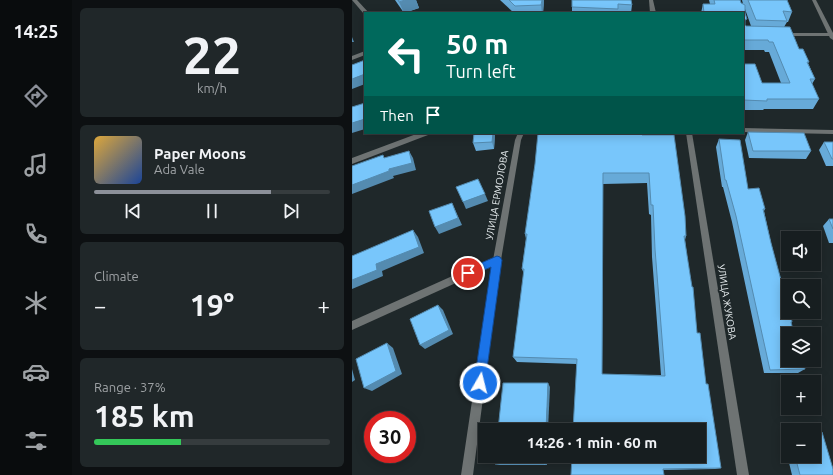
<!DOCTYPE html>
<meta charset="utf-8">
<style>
:root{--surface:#171e20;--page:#202729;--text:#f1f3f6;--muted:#9ea2a5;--line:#363c3e;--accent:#8c9099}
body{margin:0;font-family:Ubuntu,sans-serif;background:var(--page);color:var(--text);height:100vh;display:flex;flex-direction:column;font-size:15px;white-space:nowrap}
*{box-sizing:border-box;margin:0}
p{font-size:13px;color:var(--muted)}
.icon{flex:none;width:22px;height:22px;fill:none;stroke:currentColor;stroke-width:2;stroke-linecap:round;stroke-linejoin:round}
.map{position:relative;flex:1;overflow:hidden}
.drawer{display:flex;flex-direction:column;gap:8px;padding:8px;background:#0d1012;width:280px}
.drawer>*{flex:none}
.guide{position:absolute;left:12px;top:12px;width:380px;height:122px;border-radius:0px;box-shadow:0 2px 10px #0003,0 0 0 1px var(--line);background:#00695c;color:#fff;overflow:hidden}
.tools{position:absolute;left:429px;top:231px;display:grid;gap:8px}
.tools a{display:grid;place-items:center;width:40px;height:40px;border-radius:0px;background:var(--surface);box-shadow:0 2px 10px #0003,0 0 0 1px var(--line);font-size:20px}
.speed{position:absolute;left:12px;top:411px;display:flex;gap:8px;font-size:20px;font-weight:700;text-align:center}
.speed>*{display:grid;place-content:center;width:52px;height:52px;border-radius:50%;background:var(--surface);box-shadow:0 2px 10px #0003,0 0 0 1px var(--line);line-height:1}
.speed .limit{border:6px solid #d22;background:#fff;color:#111}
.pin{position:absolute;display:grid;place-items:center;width:34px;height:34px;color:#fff;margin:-17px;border:2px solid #fff;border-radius:50%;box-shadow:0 1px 4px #0007}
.me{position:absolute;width:44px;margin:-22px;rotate:8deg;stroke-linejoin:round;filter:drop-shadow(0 0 3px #0008)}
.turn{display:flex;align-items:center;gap:14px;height:84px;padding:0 16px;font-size:18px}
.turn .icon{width:52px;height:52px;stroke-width:2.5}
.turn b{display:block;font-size:28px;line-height:34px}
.then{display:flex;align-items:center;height:38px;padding:0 16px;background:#0003;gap:8px;font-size:15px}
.big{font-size:30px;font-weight:700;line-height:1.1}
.drawer .widget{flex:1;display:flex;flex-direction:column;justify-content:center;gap:6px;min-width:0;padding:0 14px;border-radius:6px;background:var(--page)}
.drawer .dial{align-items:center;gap:0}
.dial b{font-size:52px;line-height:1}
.song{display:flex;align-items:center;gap:12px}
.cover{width:48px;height:48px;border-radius:6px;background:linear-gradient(135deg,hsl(40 70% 55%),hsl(220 70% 35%))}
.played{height:4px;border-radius:2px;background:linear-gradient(90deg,var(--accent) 75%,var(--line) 75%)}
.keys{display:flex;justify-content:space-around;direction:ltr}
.heat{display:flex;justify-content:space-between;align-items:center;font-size:22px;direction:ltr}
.charge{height:6px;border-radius:3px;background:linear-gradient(90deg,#34c759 37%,var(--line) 0)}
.trip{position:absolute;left:126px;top:423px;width:228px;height:40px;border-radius:0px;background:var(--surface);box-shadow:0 2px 10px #0003,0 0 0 1px var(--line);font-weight:700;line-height:40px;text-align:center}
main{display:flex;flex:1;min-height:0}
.dock{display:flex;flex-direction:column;width:72px;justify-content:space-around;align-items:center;background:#090c0d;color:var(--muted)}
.dock .icon{width:28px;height:28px}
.dock .selected{color:var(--accent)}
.dock b{font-size:18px;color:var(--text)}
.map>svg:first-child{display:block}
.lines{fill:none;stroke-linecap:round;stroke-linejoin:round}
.service{fill:#6e7373;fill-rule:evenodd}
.minor{fill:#6e7373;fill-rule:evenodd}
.tertiary{fill:#6e7373;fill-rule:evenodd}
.wall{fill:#67aad8;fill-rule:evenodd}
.shaded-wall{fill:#548bb0}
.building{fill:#78c6fb;stroke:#548bb0;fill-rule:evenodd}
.route{fill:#1a73e8;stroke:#114b97}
.labels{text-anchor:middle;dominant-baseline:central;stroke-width:4;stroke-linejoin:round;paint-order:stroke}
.street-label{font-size:10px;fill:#e7edef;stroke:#1f282a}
</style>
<main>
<nav class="dock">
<b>14:25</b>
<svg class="icon selected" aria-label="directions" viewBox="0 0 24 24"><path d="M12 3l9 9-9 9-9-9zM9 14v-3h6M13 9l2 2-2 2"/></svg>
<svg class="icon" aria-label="music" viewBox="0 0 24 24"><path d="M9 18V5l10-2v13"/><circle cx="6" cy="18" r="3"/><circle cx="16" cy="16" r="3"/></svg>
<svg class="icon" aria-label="phone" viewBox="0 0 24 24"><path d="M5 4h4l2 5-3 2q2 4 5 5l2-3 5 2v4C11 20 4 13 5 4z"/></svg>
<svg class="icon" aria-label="climate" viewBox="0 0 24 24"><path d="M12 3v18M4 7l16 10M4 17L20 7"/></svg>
<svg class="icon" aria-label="car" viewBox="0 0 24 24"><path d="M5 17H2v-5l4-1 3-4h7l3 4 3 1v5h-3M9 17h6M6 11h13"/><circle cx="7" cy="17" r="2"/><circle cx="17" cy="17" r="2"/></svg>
<svg class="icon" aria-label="filters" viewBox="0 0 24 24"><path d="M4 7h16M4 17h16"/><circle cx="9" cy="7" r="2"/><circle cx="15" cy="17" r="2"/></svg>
</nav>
<section class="drawer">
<div class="widget dial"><b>22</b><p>km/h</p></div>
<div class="widget">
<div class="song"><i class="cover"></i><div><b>Paper Moons</b><p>Ada Vale</p></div></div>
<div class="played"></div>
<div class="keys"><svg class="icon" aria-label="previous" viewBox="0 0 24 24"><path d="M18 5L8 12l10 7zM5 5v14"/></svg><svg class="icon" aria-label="pause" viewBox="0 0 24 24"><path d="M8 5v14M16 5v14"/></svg><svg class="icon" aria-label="next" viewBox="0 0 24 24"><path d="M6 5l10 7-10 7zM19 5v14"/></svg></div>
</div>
<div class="widget"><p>Climate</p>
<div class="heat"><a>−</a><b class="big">19°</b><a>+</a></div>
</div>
<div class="widget"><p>Range · 37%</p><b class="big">185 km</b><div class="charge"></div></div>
</section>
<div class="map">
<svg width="481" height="475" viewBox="0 0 481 475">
<rect width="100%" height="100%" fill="#1f282a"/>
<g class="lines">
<polygon class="service" points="145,256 148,257 149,260 148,263 0,330 0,321"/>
<g class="minor">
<polygon points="0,0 5,0 17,13 12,14"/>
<polygon points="297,0 301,0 304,13 298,13"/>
<polygon points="428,33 479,33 481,34 481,36 430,36 428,35"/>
<polygon points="13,51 13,55 0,60 0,56"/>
<polygon points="391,128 481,130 481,134 391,132"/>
<polygon points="67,133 77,133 76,135 0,164 0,158"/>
<polygon points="166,133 172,133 169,140 149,260 121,475 109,475 141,260 163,140"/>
<polygon points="334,133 340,133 397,475 385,475"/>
</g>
<polygon class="tertiary" points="460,0 464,0 481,33 481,40 478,38"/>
</g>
<g class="wall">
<polygon points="43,0 64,0 67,8 52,13"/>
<polygon points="148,0 192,0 191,13 162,13"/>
<polygon points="220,0 280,5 279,13 220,13"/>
<path d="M 357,0 L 388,0 L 389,3 L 391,4 L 390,0 L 435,0 L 440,12 L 436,22 L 435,22 L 432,27 L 447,49 L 457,62 L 456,63 L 463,79 L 460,84 L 467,99 L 461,109 L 412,109 L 411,110 L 391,110 L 391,64 L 410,83 L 429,83 L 417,52 L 413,52 L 412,50 L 391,50 L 391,13 L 349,13 L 351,4 L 358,4 ZM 393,9 L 399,26 L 394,26 L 393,25 Z"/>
<polygon points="396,132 459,151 454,159 397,158 393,140"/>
<polygon points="122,133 143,133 142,149 124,151 121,143"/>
<path d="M 290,135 L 334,236 L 333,240 L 345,333 L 369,468 L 363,469 L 311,470 L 224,364 L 165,362 L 161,357 L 172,274 L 170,269 L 174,239 L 173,234 ZM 295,183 L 297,214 L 299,215 L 300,257 L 309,375 L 250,374 L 251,184 Z"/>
<polygon points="367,139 396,189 413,209 412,211 419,243 440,322 439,323 453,369 446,373 412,373 380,222 371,187 370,187 364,147"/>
<polygon points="472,142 481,142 481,166 474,166 467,150"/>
<polygon points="477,219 481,219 481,243 477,243 471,226"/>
<polygon points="436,433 436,456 462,456 481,475 440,475 430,434"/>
<polygon points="195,456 195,465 148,465 143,464"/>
</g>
<g class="shaded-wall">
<polygon points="53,0 64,0 67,8 52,13 47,2"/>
<polygon points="190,0 192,0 191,13 190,13 189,5"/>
<polygon points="0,37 2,42 0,42"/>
<polygon points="13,74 13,84 0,89 0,79"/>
<polygon points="13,119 13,129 0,133 0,123"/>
<polygon points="141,133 143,133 142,149 140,142"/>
<polygon points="57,151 61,158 64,170 41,176 42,178 0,194 0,185 37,169"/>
<polygon points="133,194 136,201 114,209 111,202"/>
<polygon points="100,203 110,225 87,234 83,227"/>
<polygon points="61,230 66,237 72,253 30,271 31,276 0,289 0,280 24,264"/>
<polygon points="86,305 91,310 101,334 73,349 68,345"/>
<polygon points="35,343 41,348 50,374 20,391 12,388"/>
<polygon points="0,369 3,380 0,382"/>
<polygon points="196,383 198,387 196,430 194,430"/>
<polygon points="192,456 195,456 195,465 192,464"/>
</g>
<g class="building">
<polygon points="46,0 53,0 47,2"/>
<polygon points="157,0 190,0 189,5 163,6"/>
<polygon points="220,0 279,0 280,5 266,4 266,9 220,7"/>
<polygon points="362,0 388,0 389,3 393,5 393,13 395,19 393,20 393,25 394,26 438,27 447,49 451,49 457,62 455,62 463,79 458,79 467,99 415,99 415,101 391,100 391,64 403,64 410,83 438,83 421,42 417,42 416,40 391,40 391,13 352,13 351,4 363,4"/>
<polygon points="396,0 435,0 440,12 431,11 435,21 404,20"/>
<polygon points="13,58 13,74 0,79 0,65 13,60 12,59"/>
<polygon points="13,103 13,119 0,123 0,107"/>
<polygon points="396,132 452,133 459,151 401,151"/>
<polygon points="122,133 141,133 140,142 121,143"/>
<path d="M 186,133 L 290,133 L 290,135 L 322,135 L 333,216 L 334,236 L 332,236 L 340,287 L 341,287 L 345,333 L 348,333 L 354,384 L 356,384 L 369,468 L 311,469 L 312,475 L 219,475 L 220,456 L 347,456 L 347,430 L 221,430 L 225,359 L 161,357 L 172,269 L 170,269 L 175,234 L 173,234 L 183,164 ZM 251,173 L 297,173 L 299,205 L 301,205 L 303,249 L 313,376 L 250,374 Z"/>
<polygon points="367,139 388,140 396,189 407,188 413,209 411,209 419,243 436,306 436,312 438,312 440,322 439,322 442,334 436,334 436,360 450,360 453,369 418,370 384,216 374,180 373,180"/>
<polygon points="472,142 481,142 481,159 480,159"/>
<polygon points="57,151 60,163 37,169 37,171 0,185 0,166 31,155 32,158"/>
<polygon points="126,179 133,194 111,202 104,187"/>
<polygon points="100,203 106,218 83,227 77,211"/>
<polygon points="477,219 481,219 481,229"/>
<polygon points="61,230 67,247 24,264 25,270 0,280 0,256"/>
<polygon points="86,305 97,330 68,345 58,319"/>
<polygon points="35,343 44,371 12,388 4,359"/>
<polygon points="151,383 196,383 194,430 146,430"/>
<polygon points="462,432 470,432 481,469 481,475 448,475 443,456 462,456"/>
<polygon points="144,456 192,456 192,464 143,464"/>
</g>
<polygon class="route" points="145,256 148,257 150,260 133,383 132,387 128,388 124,387 122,383 139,267 116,277 113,276 111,273 113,270"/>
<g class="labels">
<g class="street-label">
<text transform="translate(145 195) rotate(-80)">УЛИЦА ЕРМОЛОВА</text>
<text transform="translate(375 302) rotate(81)">УЛИЦА ЖУКОВА</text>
</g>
</g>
</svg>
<div class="tools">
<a><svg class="icon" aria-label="sound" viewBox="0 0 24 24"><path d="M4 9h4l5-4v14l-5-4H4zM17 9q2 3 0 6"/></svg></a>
<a><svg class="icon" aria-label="search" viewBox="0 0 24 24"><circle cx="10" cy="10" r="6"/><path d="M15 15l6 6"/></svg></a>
<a><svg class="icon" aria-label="layers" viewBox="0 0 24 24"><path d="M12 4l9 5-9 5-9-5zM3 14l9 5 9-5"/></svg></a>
<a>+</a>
<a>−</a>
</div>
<div class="speed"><div class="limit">30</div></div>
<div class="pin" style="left:116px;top:273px;background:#d93025"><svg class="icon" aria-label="arrive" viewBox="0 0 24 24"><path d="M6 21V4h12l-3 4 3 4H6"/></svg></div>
<svg class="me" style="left:128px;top:383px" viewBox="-20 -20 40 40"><circle r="17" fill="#1a73e8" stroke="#fff" stroke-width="3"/><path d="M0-11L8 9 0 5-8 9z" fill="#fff"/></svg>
<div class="trip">14:26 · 1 min · 60 m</div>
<div class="guide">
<div class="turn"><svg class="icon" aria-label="left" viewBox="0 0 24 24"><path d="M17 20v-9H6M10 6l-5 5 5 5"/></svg><div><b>50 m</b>Turn left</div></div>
<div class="then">Then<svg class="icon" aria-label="arrive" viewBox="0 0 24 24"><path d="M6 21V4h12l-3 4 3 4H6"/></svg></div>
</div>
</div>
</main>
